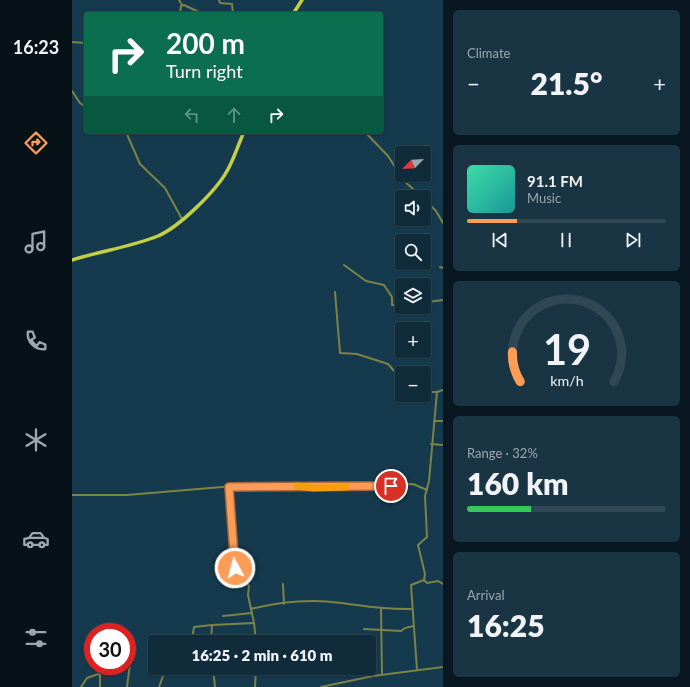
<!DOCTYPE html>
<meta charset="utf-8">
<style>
:root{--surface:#102c3a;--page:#193442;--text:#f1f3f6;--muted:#9ca7af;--line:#304854;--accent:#fd9c56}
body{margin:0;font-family:Lato,sans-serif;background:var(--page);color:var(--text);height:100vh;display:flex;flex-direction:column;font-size:15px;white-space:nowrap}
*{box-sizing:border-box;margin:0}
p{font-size:13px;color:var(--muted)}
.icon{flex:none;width:22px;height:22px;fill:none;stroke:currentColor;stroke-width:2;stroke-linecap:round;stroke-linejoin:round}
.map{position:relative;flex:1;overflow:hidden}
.drawer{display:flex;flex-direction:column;gap:10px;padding:10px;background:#091820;width:247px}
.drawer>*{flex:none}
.top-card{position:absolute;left:12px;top:12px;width:299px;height:122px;border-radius:4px;box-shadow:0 1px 3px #0004,0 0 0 1px var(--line);background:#0b6e4f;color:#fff;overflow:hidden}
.needle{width:26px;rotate:246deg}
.fabs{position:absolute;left:323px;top:146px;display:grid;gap:8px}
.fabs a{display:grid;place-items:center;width:36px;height:36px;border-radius:4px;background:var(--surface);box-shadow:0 1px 3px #0004,0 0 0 1px var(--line);font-size:20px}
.speed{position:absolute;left:12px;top:623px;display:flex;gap:8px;font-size:20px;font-weight:700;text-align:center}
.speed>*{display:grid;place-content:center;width:52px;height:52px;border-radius:50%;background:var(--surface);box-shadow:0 1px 3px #0004,0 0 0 1px var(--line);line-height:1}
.speed .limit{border:6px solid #d22;background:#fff;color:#111}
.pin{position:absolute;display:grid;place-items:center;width:34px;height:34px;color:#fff;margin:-17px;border:2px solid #fff;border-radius:50%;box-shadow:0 1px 4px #0007}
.me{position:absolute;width:44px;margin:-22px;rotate:353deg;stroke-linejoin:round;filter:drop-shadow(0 0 3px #0008)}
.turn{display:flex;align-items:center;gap:14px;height:84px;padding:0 16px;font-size:18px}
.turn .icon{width:52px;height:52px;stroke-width:2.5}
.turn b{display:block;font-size:28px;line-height:34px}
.lanes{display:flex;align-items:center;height:38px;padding:0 16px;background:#0003;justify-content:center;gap:20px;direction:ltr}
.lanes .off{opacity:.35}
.big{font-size:30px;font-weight:800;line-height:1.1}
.drawer .tile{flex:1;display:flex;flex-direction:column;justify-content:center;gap:6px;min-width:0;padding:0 14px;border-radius:6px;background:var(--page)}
.drawer .dial{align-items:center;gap:0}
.dial svg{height:104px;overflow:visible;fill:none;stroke:var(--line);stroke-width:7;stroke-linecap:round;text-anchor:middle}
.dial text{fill:var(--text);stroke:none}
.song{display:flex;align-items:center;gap:12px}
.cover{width:48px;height:48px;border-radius:6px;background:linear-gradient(135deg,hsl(160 70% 55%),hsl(180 70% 35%))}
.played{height:4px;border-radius:2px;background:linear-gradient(90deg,var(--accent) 25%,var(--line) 25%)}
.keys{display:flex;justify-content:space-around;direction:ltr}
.heat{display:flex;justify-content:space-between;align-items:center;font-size:22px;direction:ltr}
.charge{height:6px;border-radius:3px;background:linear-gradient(90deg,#34c759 32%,var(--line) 0)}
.trip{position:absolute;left:76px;top:635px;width:228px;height:40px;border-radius:4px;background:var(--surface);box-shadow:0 1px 3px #0004,0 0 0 1px var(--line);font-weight:800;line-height:40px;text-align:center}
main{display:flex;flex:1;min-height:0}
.dock{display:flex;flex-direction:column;width:72px;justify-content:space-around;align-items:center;background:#061217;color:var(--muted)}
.dock .icon{width:28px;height:28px}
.dock .selected{color:var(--accent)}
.dock b{font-size:18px;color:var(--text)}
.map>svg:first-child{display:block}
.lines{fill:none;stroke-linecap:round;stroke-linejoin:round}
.minor{stroke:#7c8346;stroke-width:2}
.primary{stroke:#c3cf44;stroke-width:3.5}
.route-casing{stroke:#a46538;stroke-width:10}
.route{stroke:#fd9c56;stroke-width:7}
.slow{stroke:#f59e0b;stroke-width:7}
</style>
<main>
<nav class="dock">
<b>16:23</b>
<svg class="icon selected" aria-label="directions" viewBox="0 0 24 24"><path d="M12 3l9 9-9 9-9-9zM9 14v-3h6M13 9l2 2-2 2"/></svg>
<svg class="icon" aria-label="music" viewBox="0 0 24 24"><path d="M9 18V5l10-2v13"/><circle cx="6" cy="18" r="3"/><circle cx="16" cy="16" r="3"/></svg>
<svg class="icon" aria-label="phone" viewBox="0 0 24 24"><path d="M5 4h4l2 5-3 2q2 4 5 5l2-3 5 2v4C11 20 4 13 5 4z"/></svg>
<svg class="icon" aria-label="climate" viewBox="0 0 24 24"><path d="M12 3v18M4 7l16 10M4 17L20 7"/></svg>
<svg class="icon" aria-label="car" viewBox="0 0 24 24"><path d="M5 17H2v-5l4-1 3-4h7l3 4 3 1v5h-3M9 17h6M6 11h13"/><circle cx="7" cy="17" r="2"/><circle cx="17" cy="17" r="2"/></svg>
<svg class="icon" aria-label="filters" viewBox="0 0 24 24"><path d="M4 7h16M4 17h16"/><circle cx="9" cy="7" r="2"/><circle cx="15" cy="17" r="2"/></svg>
</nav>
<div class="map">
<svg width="371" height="687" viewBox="0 0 371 687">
<rect width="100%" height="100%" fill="#153a4e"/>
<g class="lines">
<g class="minor">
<polyline points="107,0 110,5"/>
<polyline points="147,0 148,3 160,4 161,14"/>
<polyline points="108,14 109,6 112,5 131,14"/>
<polyline points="0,42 14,43"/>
<polyline points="0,91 8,103 14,107"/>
<polyline points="54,132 68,164 93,188 110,219"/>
<polyline points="293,132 316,156 332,181 350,197"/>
<polyline points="352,199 364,211 371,223"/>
<polyline points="272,265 294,281 312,285 320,297 320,305 327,305 333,313 352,308 356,302 371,300"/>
<polyline points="368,267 371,268"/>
<polyline points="263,292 268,353 285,354 316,364 330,380"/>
<polyline points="352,392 365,392"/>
<polyline points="362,421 371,421"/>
<polyline points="359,444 371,445"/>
<polyline points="157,487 163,566 177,586 176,595 182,623 184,642"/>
<polyline points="0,495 55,495 150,487 228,486 241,488 341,484 355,490"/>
<polyline points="352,580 355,583 366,581 371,584"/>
<polyline points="211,584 212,604"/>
<polyline points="309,608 310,674"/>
<path d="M 179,609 C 207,602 240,599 269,603 C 293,606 315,610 340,609"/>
<polyline points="151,616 180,613"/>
<polyline points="292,629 329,631 333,628 341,626"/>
<polyline points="120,639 122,627 140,625"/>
<polyline points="124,641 139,642"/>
<polyline points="139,642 140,625 182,623"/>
<polyline points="141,668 143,687"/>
<polyline points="345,670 339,585 352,580 353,574 346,545 355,537 353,496 357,481 365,392 371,390"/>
<polyline points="9,687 15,678 26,674 28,675 28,687"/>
<polyline points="55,687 59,656"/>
<polyline points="87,687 91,676"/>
<polyline points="183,687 184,668"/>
<polyline points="249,687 301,676 371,667"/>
</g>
<g class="primary">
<polyline points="221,14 230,0"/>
<path d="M 0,260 C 28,251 59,247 86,236 C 107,227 144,191 155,171 C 162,159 166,145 172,132"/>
</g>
</g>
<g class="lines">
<defs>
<polyline id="route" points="163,568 157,487 319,486"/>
</defs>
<use href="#route" class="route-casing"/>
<use href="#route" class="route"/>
<polyline class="slow" points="225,486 241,488 274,487"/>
</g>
</svg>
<div class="fabs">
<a><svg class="needle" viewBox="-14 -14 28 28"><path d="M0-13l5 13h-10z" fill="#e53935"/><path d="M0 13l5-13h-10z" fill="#9ca7af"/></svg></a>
<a><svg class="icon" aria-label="sound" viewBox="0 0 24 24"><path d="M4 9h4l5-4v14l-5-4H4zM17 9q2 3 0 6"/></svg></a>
<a><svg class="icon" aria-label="search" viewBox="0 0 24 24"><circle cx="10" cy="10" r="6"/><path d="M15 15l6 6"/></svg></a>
<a><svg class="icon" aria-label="layers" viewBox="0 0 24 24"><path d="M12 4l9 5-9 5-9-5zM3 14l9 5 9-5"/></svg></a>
<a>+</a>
<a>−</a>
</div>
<div class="speed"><div class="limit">30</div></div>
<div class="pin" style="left:319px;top:486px;background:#d93025"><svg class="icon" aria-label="arrive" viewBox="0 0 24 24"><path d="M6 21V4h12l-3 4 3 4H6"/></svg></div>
<svg class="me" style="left:163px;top:568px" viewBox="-20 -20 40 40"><circle r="17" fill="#fd9c56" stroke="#fff" stroke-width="3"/><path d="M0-11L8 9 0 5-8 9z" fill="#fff"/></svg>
<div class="trip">16:25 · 2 min · 610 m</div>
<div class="top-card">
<div class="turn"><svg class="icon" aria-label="right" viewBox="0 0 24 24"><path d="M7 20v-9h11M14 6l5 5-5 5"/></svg><div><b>200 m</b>Turn right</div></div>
<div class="lanes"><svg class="icon off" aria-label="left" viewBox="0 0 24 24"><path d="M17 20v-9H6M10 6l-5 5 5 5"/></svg><svg class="icon off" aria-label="ahead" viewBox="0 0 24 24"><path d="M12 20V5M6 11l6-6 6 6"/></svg><svg class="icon" aria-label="right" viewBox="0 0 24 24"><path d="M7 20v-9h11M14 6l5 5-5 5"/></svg></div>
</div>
</div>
<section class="drawer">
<div class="tile"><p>Climate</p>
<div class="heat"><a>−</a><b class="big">21.5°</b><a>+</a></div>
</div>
<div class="tile">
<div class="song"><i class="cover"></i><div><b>91.1 FM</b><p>Music</p></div></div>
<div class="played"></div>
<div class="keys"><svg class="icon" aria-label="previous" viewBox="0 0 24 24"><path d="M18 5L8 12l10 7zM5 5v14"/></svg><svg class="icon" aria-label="pause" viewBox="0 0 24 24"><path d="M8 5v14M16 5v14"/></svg><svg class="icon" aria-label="next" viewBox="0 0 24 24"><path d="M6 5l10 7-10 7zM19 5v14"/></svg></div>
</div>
<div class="tile dial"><svg viewBox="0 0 100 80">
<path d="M14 69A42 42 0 1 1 86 69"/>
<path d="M14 69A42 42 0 0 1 8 46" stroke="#fd9c56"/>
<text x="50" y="56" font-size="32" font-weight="700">19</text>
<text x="50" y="72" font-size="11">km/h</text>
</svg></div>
<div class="tile"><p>Range · 32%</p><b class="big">160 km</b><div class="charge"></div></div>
<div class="tile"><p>Arrival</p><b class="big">16:25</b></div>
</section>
</main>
